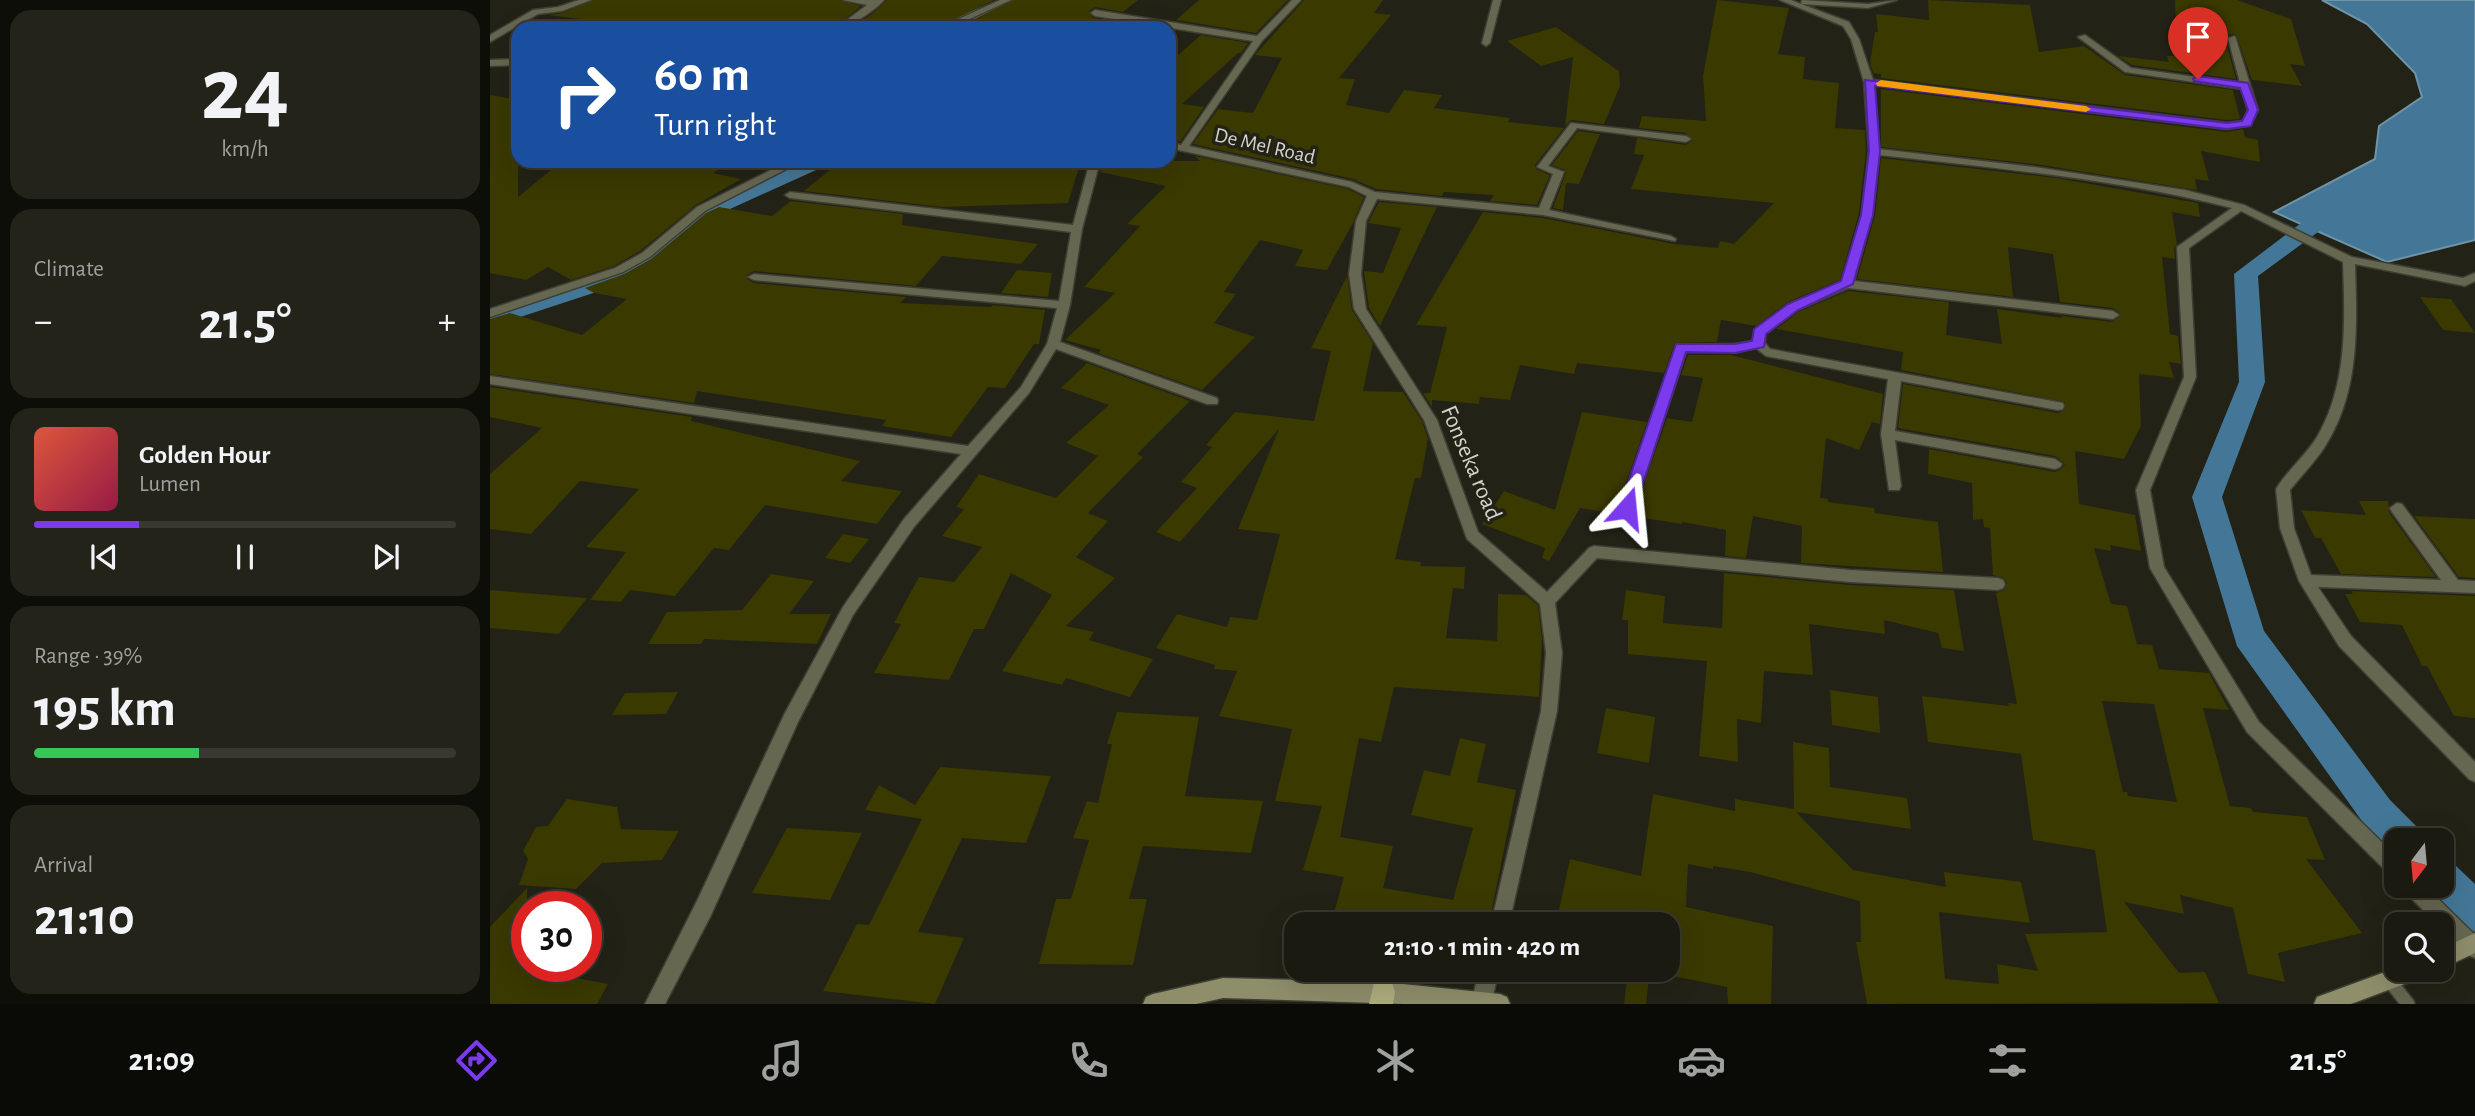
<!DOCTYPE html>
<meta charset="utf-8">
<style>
:root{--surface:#1a1a10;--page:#232319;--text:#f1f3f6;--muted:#9fa19f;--line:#383830;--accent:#7c3aed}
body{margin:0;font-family:"Alegreya Sans",sans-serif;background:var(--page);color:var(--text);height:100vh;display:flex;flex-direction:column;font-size:26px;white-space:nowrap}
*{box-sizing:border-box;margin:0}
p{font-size:23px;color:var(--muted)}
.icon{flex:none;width:38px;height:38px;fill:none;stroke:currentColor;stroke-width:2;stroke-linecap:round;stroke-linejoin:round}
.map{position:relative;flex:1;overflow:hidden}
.side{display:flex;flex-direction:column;gap:10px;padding:10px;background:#0e0e09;width:490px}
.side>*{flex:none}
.top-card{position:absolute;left:21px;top:21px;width:665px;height:147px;border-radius:21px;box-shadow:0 7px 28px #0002,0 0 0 2px var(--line);background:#1a4fa0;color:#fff;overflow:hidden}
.needle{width:46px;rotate:196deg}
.tools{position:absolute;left:1894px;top:828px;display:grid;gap:14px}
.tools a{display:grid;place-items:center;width:70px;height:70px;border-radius:14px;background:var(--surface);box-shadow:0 7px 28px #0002,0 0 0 2px var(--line);font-size:35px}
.speed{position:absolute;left:21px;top:891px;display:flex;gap:14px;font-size:35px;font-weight:700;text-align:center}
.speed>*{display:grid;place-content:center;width:91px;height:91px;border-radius:50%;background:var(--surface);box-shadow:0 7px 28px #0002,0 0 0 2px var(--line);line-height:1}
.speed .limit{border:10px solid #d22;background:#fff;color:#111}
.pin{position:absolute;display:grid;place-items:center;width:60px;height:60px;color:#fff;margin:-72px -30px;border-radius:50% 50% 50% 0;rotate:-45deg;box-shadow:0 0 7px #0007}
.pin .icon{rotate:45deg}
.me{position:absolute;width:77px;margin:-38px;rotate:18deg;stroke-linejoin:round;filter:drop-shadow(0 0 5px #0008)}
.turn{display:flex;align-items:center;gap:24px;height:147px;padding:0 28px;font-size:32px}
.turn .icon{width:91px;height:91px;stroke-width:2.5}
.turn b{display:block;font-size:49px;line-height:60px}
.big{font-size:52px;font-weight:700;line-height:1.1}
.side .widget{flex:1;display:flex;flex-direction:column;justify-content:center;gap:10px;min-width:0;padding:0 24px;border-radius:21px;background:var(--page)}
.side .dial{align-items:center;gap:0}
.dial b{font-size:91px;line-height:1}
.song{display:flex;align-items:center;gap:21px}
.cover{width:84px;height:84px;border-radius:10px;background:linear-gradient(135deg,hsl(10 70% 55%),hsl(340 70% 35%))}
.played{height:7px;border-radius:4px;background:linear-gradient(90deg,var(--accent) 25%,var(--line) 25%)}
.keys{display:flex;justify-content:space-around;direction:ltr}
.heat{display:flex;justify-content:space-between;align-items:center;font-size:38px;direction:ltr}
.charge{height:10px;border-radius:5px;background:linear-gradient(90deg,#34c759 39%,var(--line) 0)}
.trip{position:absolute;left:794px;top:912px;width:396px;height:70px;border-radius:21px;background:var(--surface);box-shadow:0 7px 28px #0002,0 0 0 2px var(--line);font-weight:700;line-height:70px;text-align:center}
.tab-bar{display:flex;height:112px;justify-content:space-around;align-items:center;background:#0a0a06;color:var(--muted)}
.tab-bar .icon{width:49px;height:49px}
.tab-bar .on{color:var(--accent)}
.tab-bar b{font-size:32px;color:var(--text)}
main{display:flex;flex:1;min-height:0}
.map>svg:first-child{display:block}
.water{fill:#447797;stroke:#6f93a7;stroke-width:2}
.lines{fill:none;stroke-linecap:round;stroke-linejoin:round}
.canal{fill:#447797;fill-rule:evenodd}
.building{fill:#3a3900;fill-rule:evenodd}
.lane-casing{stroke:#3e3e33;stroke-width:16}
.street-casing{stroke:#3e3e33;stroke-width:3}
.secondary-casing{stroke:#3e3e33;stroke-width:3}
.primary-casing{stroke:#3e3e33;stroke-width:2}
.lane{stroke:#666751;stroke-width:13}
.street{fill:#666751;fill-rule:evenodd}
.secondary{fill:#8e8e6b;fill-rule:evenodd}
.primary{fill:#adad7e;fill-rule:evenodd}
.route{fill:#7c3aed;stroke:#51269a;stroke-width:2}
.slow{fill:#f59e0b}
.labels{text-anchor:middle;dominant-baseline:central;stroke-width:7;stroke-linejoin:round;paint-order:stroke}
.far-street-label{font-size:21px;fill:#d3d3cb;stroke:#222216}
.street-label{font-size:24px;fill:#d3d3cb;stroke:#222216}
</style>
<main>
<section class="side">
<div class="widget dial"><b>24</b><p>km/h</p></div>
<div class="widget"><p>Climate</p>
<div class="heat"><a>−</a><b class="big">21.5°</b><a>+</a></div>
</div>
<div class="widget">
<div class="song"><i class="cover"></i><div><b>Golden Hour</b><p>Lumen</p></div></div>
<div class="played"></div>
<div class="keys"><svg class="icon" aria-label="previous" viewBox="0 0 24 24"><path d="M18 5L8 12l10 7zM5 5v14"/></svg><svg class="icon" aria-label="pause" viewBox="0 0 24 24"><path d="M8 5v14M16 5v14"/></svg><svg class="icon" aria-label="next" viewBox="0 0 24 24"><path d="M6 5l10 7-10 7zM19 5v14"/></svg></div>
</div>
<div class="widget"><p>Range · 39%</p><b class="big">195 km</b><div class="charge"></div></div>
<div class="widget"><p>Arrival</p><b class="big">21:10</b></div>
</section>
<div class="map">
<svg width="1985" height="1004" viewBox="0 0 1985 1004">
<rect width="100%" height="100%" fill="#222216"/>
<polygon class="water" points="1832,0 1985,0 1985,240 1897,262 1784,212 1885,159 1889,126 1932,97 1925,73 1877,24"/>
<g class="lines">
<g class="canal">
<polygon points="508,0 532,0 529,4 472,28 447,28 450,24"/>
<polygon points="309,161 338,161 335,166 229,214 210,227 169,265 140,281 0,327 0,310 122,271 153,255 194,217 213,204"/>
<polygon points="1854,202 1862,204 1865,209 1862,214 1843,221 1768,276 1775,382 1732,497 1774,631 1900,800 1927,827 1933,840 1906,840 1906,855 1901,853 1874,824 1747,646 1702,497 1749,382 1744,274 1827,211"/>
<polygon points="1951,859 1965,865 1985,884 1985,932 1971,926 1937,891 1935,886 1951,886"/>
</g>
</g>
<g class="building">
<polygon points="103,0 350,0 371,6 344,28 285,21 272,28 187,28 171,25 159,28 58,15 73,13"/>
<polygon points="397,0 504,0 447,28 357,28 381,15"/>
<polygon points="523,0 648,0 633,12 605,7 599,11 603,18 622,21 614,28 466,28"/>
<polygon points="709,0 798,0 766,33 686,20"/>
<polygon points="814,0 893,0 884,13 901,15 849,78 865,79 856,105 899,113 914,90 952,95 944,108 1020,118 1018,122 1074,128 1045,165 1046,169 1060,175 1047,205 1000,201 1004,195 954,192 952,196 886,189 863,179 703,144 728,109 763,113 792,58 765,55"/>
<polygon points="1227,0 1299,8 1288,54 1315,57 1313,79 1349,83 1345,128 1375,130 1376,151 1369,213 1350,280 1298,302 1266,326 1231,320 1227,342 1185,343 1174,373 1087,363 1084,374 1030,365 1020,400 990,397 989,404 942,400 942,407 933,393 940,393 957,327 926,325 993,212 1053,218 1184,244 1228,248 1230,241 1244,244 1284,203 1141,189 1154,155 1144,154 1147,138 1196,145 1203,140 1196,133 1149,128 1152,116 1216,121 1213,76"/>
<polygon points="1438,0 1540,5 1549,52 1594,46 1635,75 1743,90 1750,119 1737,120 1391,78 1391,74 1383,73 1380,62 1385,32 1388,32 1386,14 1439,20"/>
<polygon points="1685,0 1747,0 1801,19 1815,66 1800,64 1812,86 1762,80 1746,34 1737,35 1735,39 1746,79 1642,65 1628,56 1679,62 1677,56 1684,56 1681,41 1686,42"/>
<polygon points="1066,27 1129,71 1130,86 1114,124 1081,120 1075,126 1083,57 1051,66 1017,41"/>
<polygon points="711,35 758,43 751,53 748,53 692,104 714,107 690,142 679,132 679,63"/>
<polygon points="1391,89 1737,132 1753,129 1755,137 1768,140 1770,162 1711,151 1719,181 1705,179 1707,190 1545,164 1391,147"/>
<polygon points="0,95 28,100 28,197 72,161 241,161 223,173 251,179 206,205 150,251 124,266 81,280 58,267 36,280 0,273"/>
<polygon points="1088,131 1110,134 1089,184 1076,183 1073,210 1063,208 1076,173 1075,170 1062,165"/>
<polygon points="705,156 858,189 874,197 863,223 837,270 805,266 813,250 770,240 734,292 746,294 724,323 765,337 712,390 608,353 611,350 575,340 625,293 594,287 650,226 637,224 676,186 610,172 612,161 710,161"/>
<path d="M 1391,158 L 1566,178 L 1708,203 L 1710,217 L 1682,212 L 1687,244 L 1684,247 L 1685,259 L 1672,257 L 1680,334 L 1688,336 L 1691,364 L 1679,362 L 1684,378 L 1649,374 L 1651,426 L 1634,459 L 1585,451 L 1589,504 L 1645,515 L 1651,551 L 1620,545 L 1621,551 L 1604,548 L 1621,604 L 1637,606 L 1647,644 L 1662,645 L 1669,669 L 1719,673 L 1739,710 L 1713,708 L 1740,806 L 1761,808 L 1763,812 L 1817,817 L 1835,860 L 1816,859 L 1872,933 L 1788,953 L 1795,982 L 1758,974 L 1743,908 L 1690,895 L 1694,914 L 1634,902 L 1689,973 L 1715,972 L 1729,1003 L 1377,1004 L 1366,942 L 1371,942 L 1370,901 L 1260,872 L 1223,866 L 1223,869 L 1198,864 L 1196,907 L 1283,926 L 1281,1004 L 1238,1004 L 1237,987 L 1178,975 L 1178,924 L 1066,924 L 1080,859 L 1151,876 L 1163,794 L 1245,811 L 1245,799 L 1304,809 L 1303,742 L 1339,748 L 1340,787 L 1417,798 L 1421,829 L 1306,812 L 1363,870 L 1456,887 L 1454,872 L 1531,882 L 1540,923 L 1449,912 L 1455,979 L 1509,984 L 1507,964 L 1548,971 L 1535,934 L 1617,932 L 1605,850 L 1543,840 L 1531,754 L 1438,742 L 1432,696 L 1519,706 L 1518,703 L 1527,704 L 1506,593 L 1514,590 L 1517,583 L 1514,578 L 1503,575 L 1500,528 L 1494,527 L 1493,519 L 1483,520 L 1482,483 L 1438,474 L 1439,449 L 1565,472 L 1571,469 L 1575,464 L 1565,456 L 1408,428 L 1413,384 L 1568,413 L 1575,410 L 1575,402 L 1411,370 L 1413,352 L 1286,329 L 1308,312 L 1358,291 L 1459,302 L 1456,335 L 1512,344 L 1507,309 L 1572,318 L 1571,316 L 1623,322 L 1631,314 L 1623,308 L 1570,302 L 1563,254 L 1518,247 L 1523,297 L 1367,279 L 1385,215 ZM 1612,701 L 1664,704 L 1687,802 L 1638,796 L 1637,792 L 1633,792 Z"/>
<polygon points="351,161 397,165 397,161 591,161 578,203 452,207 314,191"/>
<polygon points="301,201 413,214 412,225 548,244 531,264 452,256 426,286 264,271 257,275 257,279 264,283 416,297 410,303 501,307 503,305 555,310 549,344 544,344 515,388 498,387 461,437 392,426 396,420 207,391 204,403 0,374 0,319 20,313 92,335 137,299 104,293 95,288 134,274 161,259 216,213 229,207 282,216"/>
<polygon points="889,202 947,207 890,326 879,308 874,271 893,273 911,228 878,223"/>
<polygon points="527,270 562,273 558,297 511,293"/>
<polygon points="857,276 862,310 883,343 873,391 913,392 932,421 938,439 931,478 925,478 905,559 931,562 930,566 975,567 974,589 963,588 956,638 1007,641 1008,594 1036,595 1048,605 1052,640 1049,697 904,687 891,742 869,738 850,837 903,846 893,888 963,900 983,828 921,815 934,770 960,776 970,738 996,744 987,782 1026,790 999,924 841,924 854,877 813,870 832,806 785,801 802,729 729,716 747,671 724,669 725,665 666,648 687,614 737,627 740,617 767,620 790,534 748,529 789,429 690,542 666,532 707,488 691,482 722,447 716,445 745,412 824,421 841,351 821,348"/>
<polygon points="1930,297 1961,299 1985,333 1953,330"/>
<polygon points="1198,355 1241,355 1393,394 1390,424 1382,422 1369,450 1336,438 1330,498 1338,499 1338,502 1384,508 1385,513 1448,522 1453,572 1311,563 1312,526 1263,516 1256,558 1235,556 1236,530 1192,522 1192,524 1090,508 1059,561 1052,558 1055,548 992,524 1014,491 1065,510 1092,412 1157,422 1128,507 1132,515 1144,513 1177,418 1202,422 1213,378 1191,375"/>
<polygon points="597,363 700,401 647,454 653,457 598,513 618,521 586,557 625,578 576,626 604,632 599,640 663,659 640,697 576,678 572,685 512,671 562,595 521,573 494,629 484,629 459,680 384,673 411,624 404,623 429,577 464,582 492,547 452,536 474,509 466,507 489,474 566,498 608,456 576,443 619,405 571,388"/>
<polygon points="0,387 202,417 201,421 370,461 351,481 412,491 387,524 275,505 239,550 224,548 185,596 140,590 131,602 100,600 136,552 96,547 149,489 90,481 41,534 0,529 0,474 52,428 0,417"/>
<polygon points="1869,501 1898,501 1900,514 1946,577 1851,574 1831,538 1825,538 1811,510 1876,515"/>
<polygon points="1924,516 1985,519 1985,578 1969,577"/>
<polygon points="353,534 379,539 360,563 335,558"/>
<polygon points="1234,573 1360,585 1464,590 1474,651 1452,648 1448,633 1394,620 1395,634 1319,624 1323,675 1274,671 1271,723 1247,719 1248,762 1209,756 1217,661 1138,654 1138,620 1132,620 1136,590 1175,596 1173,623 1232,628"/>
<polygon points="281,574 324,581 299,614 341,614 327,644 214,639 211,644 158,644 177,612 252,610"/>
<polygon points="0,590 97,598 69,634 0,628"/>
<polygon points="1861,591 1985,596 1985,718 1964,716 1937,666 1932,666 1912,625 1870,622 1855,594 1863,594"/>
<polygon points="1340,690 1388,697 1390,733 1342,725"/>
<polygon points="188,692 176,714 122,715 135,693"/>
<polygon points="1116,708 1165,717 1159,763 1107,753"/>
<polygon points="627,712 709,717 695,796 773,801 761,853 653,846 639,899 657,899 643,965 549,964 566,899 581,899 599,840 583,838 597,801 608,803 622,744 617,744"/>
<polygon points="450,767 561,776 536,843 472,838 428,932 474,938 445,1004 333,991 367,924 379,925 432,819 375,810 389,785 425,805"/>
<polygon points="77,799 127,807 131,829 189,831 172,860 112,863 86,889 29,885 38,859 33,851 46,827 58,826"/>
<polygon points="297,828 372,833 340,900 262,893"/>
<polygon points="37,888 37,966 91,966 86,978 118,984 107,1004 0,1004 0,927"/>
<polygon points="1138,970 1160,970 1156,1004 1134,1004"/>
</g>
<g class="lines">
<defs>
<polyline id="lane" points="1899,980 1918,1004"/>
<g id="street">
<polygon points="89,0 101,0 72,11 48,14 0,42 0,35 43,10 68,7"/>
<path d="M 353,0 L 394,0 C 387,9 359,28 346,28 L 377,5 Z"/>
<polygon points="510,0 521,0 460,28 449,28"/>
<polygon points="802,0 811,0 772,41 699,146 862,182 885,192 1049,208 1063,174 1047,167 1081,123 1196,136 1201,139 1196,142 1087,128 1058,166 1074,172 1059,210 1181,236 1186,239 1185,241 1053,215 887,199 876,221 871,274 876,309 947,420 988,532 1057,592 1099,548 1104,546 1360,570 1508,578 1513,580 1515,584 1513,588 1508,590 1360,582 1107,558 1065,603 1072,653 1067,711 1019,924 1001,924 1051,711 1056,653 1050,604 977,539 934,420 864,309 859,274 866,221 877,196 859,187 679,148 679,142 691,145 763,41 605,16 601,13 605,10 767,36"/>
<polygon points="1003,0 1011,0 1000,43 996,46 992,43"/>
<path d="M 1290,0 L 1301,0 L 1311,4 L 1312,0 L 1378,4 L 1407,0 L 1378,8 L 1311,4 L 1359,22 L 1369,39 L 1383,80 L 1737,123 L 1753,121 L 1758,110 L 1752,89 L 1635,72 L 1588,37 L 1595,35 L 1641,68 L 1750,83 L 1738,38 L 1745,36 L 1768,110 L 1760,125 L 1737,129 L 1384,85 L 1389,149 L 1545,167 L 1695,190 L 1754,205 L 1862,257 L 1973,278 L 1985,273 L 1985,281 L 1975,286 L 1865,264 C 1867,327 1870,393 1834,448 C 1824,463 1811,476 1800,490 L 1804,528 L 1821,575 L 1951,580 L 1902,512 L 1900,508 L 1907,503 L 1912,504 L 1968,580 L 1985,581 L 1985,593 L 1828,587 L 1861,636 L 1985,762 L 1985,782 L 1979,779 L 1849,646 L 1809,581 L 1790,528 L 1786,489 C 1798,470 1815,456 1827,437 C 1858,384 1855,321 1853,262 L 1751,211 L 1699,248 L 1706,377 L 1660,490 L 1674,567 L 1769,722 L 1906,856 L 1906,878 L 1900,875 L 1757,732 L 1660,568 L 1646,490 L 1694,377 L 1687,247 L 1742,208 C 1626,179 1506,168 1389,155 L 1382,214 L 1364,281 L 1623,311 L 1629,315 L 1623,319 L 1358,288 L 1307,310 L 1275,334 L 1275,343 L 1280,349 L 1573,403 L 1574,406 L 1573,409 L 1568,410 L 1411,381 L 1405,431 L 1565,459 L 1572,464 L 1570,467 L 1565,469 L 1405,440 L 1411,486 L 1409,490 L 1399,490 L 1391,434 L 1398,379 L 1276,356 L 1266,348 L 1245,352 L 1196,352 L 1144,508 L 1142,512 L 1132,512 L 1130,508 L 1187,345 L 1245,344 L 1263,341 L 1265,330 L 1299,304 L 1352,282 L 1372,214 L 1379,151 L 1374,82 L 1361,39 L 1353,26 Z"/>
<polygon points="28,59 28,65 0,66 0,60"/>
<polygon points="299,161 312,161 215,211 160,257 133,272 0,317 0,309 125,268 152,253 207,207"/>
<polygon points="600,161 610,161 592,229 580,305 570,342 727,398 728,401 727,404 717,404 566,349 539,393 424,527 363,615 308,722 221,915 175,1004 155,1004 207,901 295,713 353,607 414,519 471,454 0,384 0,376 478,446 531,387 557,344 567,308 264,280 258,277 264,274 569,301 581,232 300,198 295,195 300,192 583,225"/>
<polygon points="1913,886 1935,886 1985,935 1985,958 1978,955 1951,928 1951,924 1947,924 1915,892"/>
<polygon points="989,970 1009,970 1001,1004 983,1004 982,1001"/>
</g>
<g id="secondary">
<polygon points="1985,933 1985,953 1951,969 1951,949"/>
<polygon points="1906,968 1936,970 1933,977 1861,1004 1824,1004 1827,997"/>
<polygon points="733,978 893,982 1010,994 1017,997 1020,1004 914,1004 733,998 706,1004 653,1004 656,997 663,994"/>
</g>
<polygon id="primary" points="893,980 902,983 905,992 903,1004 879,1004 884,983"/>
</defs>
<use href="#lane" class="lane-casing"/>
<use href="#street" class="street-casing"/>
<use href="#secondary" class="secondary-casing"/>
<use href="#primary" class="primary-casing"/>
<use href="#lane" class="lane"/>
<use href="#street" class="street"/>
<use href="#secondary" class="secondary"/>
<use href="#primary" class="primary"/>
</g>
<polygon class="route" points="1708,76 1758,83 1768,110 1761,126 1737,129 1385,86 1390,151 1383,215 1363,284 1308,310 1276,334 1274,347 1245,353 1196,352 1145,508 1142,512 1131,512 1129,508 1186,344 1245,344 1262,341 1264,329 1298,304 1351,281 1371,215 1379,151 1375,80 1737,123 1752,121 1758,110 1750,88 1704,81 1703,79"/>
<polygon class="slow" points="1391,80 1596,106 1601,109 1596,112 1387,86 1386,83"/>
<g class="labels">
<g class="far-street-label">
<text transform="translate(775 146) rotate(13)">De Mel Road</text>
</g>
<g class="street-label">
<text transform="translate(981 463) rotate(67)">Fonseka road</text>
</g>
</g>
</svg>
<div class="tools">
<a><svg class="needle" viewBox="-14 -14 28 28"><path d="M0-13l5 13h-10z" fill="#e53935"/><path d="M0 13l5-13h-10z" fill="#9fa19f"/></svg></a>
<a><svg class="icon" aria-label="search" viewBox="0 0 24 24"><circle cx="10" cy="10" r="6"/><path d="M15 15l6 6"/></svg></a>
</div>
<div class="speed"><div class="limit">30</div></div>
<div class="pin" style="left:1708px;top:79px;background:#d93025"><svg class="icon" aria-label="arrive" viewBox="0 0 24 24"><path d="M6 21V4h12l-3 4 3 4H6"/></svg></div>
<svg class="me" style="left:1137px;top:508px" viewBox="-20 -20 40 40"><path d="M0-17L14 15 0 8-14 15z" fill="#7c3aed" stroke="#fff" stroke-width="4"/></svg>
<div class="trip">21:10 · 1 min · 420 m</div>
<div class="top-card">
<div class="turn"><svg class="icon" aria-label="right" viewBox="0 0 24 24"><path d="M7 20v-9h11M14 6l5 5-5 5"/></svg><div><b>60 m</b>Turn right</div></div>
</div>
</div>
</main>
<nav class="tab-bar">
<b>21:09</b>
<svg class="icon on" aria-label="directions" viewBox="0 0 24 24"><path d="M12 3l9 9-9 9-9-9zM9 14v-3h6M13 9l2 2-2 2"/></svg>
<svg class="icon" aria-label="music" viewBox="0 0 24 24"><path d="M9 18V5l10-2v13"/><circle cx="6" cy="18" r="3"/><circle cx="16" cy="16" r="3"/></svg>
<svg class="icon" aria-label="phone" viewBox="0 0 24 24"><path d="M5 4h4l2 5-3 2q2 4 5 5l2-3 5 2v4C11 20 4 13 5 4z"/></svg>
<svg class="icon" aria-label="climate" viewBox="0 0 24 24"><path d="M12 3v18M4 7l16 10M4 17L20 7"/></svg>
<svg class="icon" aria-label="car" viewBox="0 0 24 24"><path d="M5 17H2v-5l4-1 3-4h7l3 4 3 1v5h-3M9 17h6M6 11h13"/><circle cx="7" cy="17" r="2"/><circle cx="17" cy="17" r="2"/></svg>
<svg class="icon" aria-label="filters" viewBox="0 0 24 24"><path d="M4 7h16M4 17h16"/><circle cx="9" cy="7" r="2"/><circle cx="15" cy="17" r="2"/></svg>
<b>21.5°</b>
</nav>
